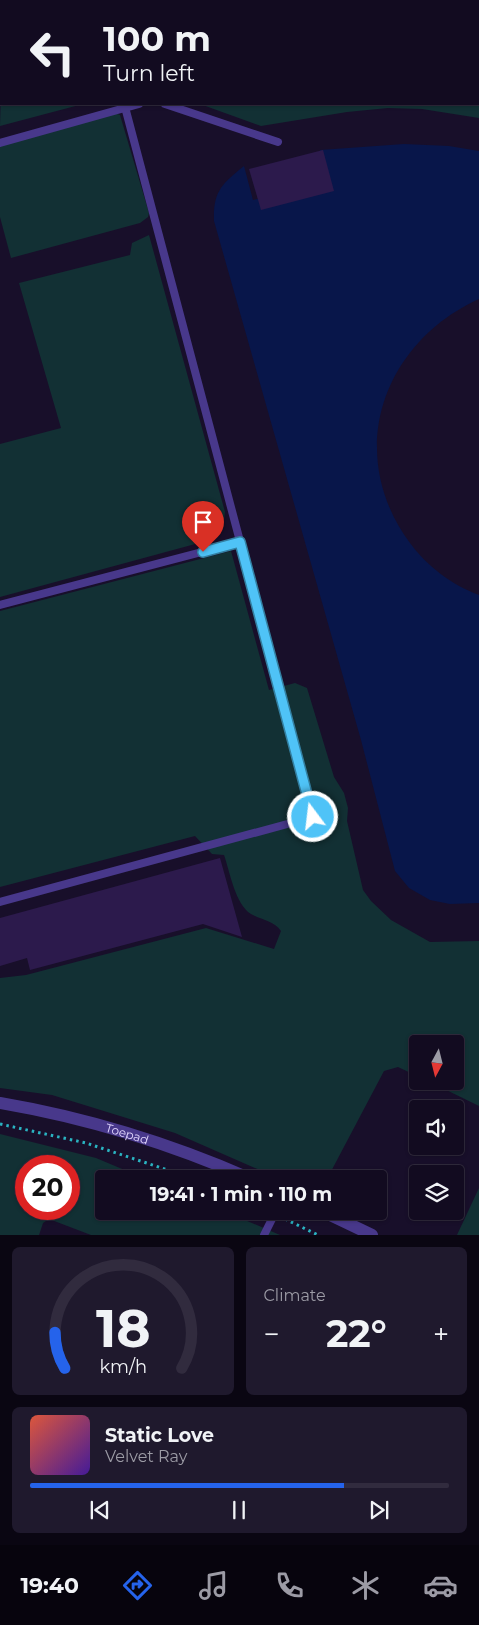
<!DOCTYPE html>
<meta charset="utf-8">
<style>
:root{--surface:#120b20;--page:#1f192d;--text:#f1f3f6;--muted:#9c9ba5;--line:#312b3e;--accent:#2563eb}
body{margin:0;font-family:Montserrat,sans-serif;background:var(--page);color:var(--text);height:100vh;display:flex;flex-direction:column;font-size:19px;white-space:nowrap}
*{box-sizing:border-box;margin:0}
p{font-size:16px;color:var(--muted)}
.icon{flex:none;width:28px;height:28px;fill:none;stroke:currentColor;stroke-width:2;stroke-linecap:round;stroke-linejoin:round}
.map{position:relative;height:1235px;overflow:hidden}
.details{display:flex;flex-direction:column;gap:12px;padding:12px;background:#0a0612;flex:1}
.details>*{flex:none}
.top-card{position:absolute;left:0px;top:0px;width:480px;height:105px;box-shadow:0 1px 4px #0004,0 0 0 1px var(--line);background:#120b20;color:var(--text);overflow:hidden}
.needle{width:32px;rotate:187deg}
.controls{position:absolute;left:409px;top:1035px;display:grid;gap:10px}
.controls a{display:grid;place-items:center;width:55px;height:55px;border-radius:5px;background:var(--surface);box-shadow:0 1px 4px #0004,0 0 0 1px var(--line);font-size:25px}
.speed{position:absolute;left:15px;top:1155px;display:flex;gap:10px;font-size:25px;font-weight:700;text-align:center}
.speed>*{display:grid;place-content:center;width:65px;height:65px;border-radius:50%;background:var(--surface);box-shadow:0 1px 4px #0004,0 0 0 1px var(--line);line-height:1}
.speed .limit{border:8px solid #d22;background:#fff;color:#111}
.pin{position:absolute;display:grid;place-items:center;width:42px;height:42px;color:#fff;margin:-51px -21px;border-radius:50% 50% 50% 0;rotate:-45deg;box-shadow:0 0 5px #0007}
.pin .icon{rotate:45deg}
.me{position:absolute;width:55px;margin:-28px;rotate:345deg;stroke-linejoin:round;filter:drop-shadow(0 0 4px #0008)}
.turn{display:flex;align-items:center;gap:18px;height:105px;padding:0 20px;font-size:22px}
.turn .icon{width:65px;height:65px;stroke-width:2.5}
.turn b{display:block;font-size:35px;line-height:42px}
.big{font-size:38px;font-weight:700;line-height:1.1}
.details .widget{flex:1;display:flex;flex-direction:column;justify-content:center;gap:8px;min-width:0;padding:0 18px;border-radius:8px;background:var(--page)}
.details .dial{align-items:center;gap:0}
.dial svg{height:130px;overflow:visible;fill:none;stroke:var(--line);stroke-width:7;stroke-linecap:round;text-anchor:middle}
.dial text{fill:var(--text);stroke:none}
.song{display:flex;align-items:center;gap:15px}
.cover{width:60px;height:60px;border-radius:8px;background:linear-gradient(135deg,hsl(10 70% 55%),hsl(260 70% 35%))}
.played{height:5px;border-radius:2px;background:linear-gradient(90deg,var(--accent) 75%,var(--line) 75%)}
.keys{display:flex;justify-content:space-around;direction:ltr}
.heat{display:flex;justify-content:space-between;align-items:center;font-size:28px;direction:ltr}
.details .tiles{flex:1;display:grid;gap:12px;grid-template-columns:1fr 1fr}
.widget:last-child{grid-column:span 2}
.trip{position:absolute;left:95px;top:1170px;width:292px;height:50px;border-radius:5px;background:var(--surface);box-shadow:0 1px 4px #0004,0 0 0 1px var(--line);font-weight:700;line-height:50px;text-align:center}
.tabs{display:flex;height:80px;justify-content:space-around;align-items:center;background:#07040d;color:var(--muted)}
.tabs .icon{width:35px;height:35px}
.tabs .selected{color:var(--accent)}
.tabs b{font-size:22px;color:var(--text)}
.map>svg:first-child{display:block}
.green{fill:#123034;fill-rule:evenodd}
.water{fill:#08164a}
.building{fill:#2c1a4c}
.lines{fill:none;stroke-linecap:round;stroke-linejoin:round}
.path{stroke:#2ab3c1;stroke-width:3;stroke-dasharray:2.5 4;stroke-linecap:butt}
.service{stroke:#48388b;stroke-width:8}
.minor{stroke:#48388b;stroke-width:12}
.tertiary{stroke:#48388b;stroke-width:12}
.route-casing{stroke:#337fa1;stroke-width:12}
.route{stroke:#4fc3f7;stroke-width:9}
.labels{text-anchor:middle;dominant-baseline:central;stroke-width:5;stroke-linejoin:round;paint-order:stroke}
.street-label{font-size:12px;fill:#e3d8ff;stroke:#180f2a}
</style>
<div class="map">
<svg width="479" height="1235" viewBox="0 0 479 1235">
<rect width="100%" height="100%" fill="#180f2a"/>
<g class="green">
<polygon points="0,0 83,0 84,1 1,1 0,81"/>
<polygon points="105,0 311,0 105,1"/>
<polygon points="479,69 479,118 422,109 388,108 347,112 261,126 200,104 479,104"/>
<polygon points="1,90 1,104 83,104 0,126"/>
<polygon points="115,113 120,115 149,213 148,217 140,223 11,258 0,217 0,143"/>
<polygon points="149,235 225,512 223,528 210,540 0,597 0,444 61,428 19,283 130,255 132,243"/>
<path d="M 231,551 L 269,690 L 295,683 L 307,688 L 334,777 L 344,793 L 348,808 L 347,821 L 363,890 L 371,901 L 391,920 L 430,942 L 479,941 L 479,1106 L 428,1081 L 455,1081 L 455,1044 L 418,1044 L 417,1076 L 398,1067 L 384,1071 L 327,1179 L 280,1179 L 175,1133 L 52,1095 L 0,1088 L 0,978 L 26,975 L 206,928 L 274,949 L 281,931 C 274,921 261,920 251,914 C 235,904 230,872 224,855 L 212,854 L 195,836 L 0,887 L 0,611 Z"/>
<path d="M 0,1134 L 96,1158 L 146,1179 L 104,1179 L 104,1211 L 224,1211 L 280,1235 L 91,1235 L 49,1219 L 43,1223 L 39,1235 L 0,1235 ZM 26,1166 L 69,1166 L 69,1209 L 26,1209 Z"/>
<polygon points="479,1188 479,1235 457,1235"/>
</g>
<path class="water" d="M 404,144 L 449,146 L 479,151 L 479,299 C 382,343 344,454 410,543 C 427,566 452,585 479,595 L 479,903 L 450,904 L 430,900 L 409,888 L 395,871 L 361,740 L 214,221 C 213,191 222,184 244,166 L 253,200 L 327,183 L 320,150 Z"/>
<g class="building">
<polygon points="323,150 334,191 261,210 249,169"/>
<polygon points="220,858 242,937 203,924 30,970 27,958 0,966 0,918"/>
</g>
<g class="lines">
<g class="path">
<polyline points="427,0 441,1"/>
<polyline points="349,1 369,0"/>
<polyline points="0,86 1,86"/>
<polyline points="0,1124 86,1143 195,1179"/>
<polyline points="285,1219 318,1235"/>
</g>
<g class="service">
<polyline points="165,104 278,142"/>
<polyline points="0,143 139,104"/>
<polyline points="0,605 240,542"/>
<polyline points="0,902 313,817 125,107"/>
<polyline points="264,1235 276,1211"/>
</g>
<g class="minor">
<polyline points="92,0 92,1"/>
<polyline points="124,104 125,107"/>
</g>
<g class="tertiary">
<path id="s1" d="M 0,1103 C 88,1118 169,1143 251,1179"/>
<polyline points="322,1211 372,1235"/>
</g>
</g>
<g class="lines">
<defs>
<polyline id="route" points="203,552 240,542 313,817"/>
</defs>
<use href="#route" class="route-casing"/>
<use href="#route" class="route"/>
</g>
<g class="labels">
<g class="street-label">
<text stroke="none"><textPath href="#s1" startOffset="131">Toepad</textPath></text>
</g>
</g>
</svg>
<div class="controls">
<a><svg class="needle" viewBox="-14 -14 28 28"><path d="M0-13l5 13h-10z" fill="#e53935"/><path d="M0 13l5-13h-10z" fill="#9c9ba5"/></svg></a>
<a><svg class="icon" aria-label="sound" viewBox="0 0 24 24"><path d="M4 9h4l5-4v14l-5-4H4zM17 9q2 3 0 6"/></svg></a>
<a><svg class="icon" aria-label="layers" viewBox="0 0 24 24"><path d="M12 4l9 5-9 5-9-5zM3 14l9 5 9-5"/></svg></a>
</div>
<div class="speed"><div class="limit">20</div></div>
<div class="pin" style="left:203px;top:552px;background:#d93025"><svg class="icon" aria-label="arrive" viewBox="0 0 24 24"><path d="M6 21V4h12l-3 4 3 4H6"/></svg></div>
<svg class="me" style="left:313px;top:817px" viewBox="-20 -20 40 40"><circle r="17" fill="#4fc3f7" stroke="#fff" stroke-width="3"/><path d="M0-11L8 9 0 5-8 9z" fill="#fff"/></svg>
<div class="trip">19:41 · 1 min · 110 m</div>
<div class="top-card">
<div class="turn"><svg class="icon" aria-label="left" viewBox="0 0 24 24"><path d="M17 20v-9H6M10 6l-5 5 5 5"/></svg><div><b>100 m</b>Turn left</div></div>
</div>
</div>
<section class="details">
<div class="tiles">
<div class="widget dial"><svg viewBox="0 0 100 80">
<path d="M14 69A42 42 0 1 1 86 69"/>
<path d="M14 69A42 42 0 0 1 8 47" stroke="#2563eb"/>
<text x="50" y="56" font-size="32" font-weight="700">18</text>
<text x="50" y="72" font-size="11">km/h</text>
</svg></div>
<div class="widget"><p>Climate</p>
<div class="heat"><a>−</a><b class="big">22°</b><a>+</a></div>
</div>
<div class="widget">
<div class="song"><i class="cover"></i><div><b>Static Love</b><p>Velvet Ray</p></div></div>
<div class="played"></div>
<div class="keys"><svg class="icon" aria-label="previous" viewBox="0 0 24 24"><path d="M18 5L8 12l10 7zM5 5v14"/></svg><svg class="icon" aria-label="pause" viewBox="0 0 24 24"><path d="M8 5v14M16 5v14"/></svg><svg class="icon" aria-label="next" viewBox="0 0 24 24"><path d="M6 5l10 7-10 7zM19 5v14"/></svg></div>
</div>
</div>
</section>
<nav class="tabs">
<b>19:40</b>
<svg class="icon selected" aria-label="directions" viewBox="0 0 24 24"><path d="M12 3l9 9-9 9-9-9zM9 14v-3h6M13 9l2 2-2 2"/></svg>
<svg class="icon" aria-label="music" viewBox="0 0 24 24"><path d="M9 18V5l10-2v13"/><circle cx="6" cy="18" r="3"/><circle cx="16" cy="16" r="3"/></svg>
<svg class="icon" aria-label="phone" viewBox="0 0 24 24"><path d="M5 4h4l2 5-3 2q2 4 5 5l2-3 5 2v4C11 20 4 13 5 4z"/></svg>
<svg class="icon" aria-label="climate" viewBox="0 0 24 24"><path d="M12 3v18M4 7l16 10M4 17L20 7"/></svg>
<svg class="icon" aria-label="car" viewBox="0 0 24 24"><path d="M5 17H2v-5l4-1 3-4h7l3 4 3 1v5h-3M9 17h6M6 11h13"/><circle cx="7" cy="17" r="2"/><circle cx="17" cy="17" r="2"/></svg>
</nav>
